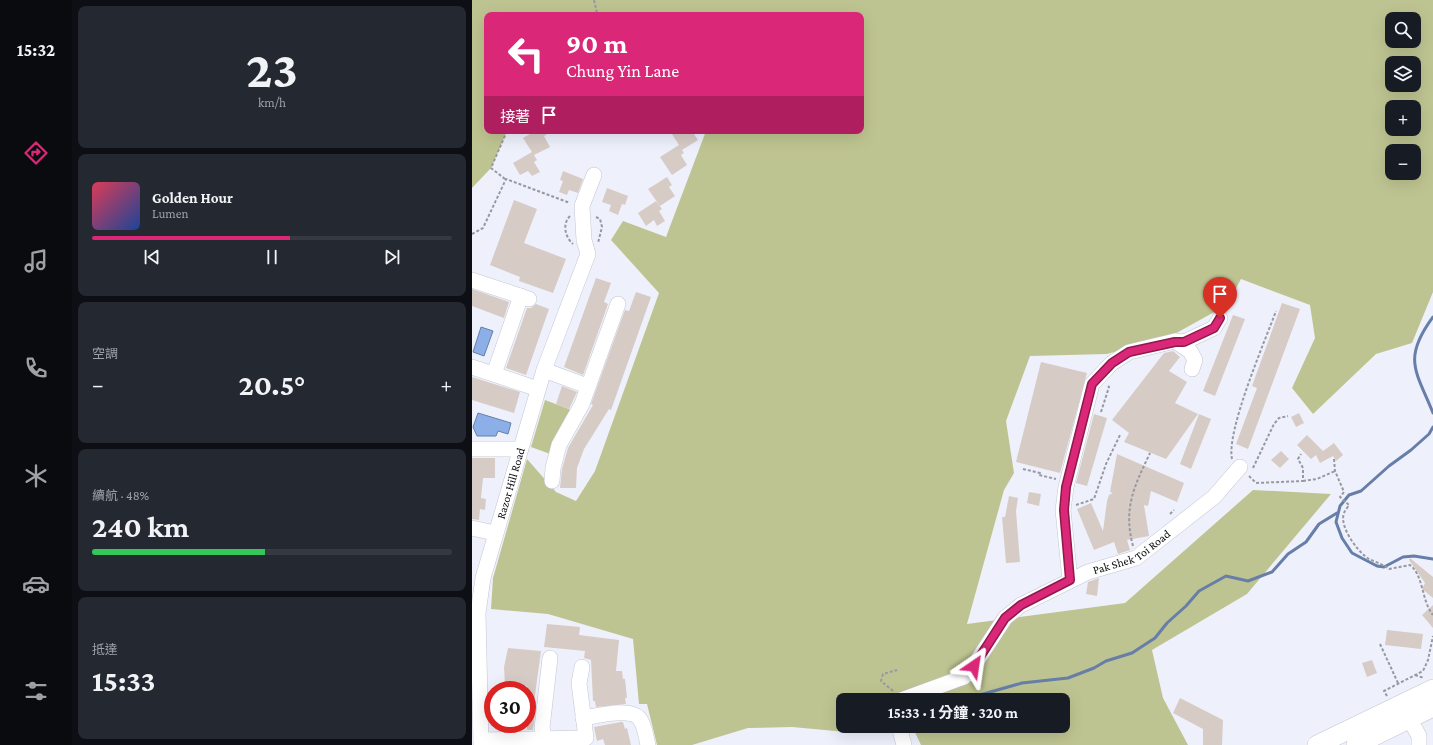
<!DOCTYPE html>
<html lang="zh-TW">
<meta charset="utf-8">
<style>
:root{--surface:#171b24;--page:#242831;--text:#f1f3f6;--muted:#9ea1a6;--line:#363941;--accent:#db2777}
body{margin:0;font-family:"Crimson Pro","Noto Sans TC",serif;background:var(--page);color:var(--text);height:100vh;display:flex;flex-direction:column;font-size:15px;white-space:nowrap}
*{box-sizing:border-box;margin:0}
p{font-size:13px;color:var(--muted)}
.icon{flex:none;width:22px;height:22px;fill:none;stroke:currentColor;stroke-width:2;stroke-linecap:round;stroke-linejoin:round}
.map{position:relative;flex:1;overflow:hidden}
.drawer{display:flex;flex-direction:column;gap:6px;padding:6px;background:#0d0f14;width:400px}
.drawer>*{flex:none}
.guide{position:absolute;left:12px;top:12px;width:380px;height:122px;border-radius:8px;box-shadow:0 4px 16px #0002;background:#db2777;color:#fff;overflow:hidden}
.tools{position:absolute;left:913px;top:12px;display:grid;gap:8px}
.tools a{display:grid;place-items:center;width:36px;height:36px;border-radius:8px;background:var(--surface);box-shadow:0 4px 16px #0002;font-size:20px}
.speed{position:absolute;left:12px;top:681px;display:flex;gap:8px;font-size:20px;font-weight:700;text-align:center}
.speed>*{display:grid;place-content:center;width:52px;height:52px;border-radius:50%;background:var(--surface);box-shadow:0 4px 16px #0002;line-height:1}
.speed .limit{border:6px solid #d22;background:#fff;color:#111}
.pin{position:absolute;display:grid;place-items:center;width:34px;height:34px;color:#fff;margin:-41px -17px;border-radius:50% 50% 50% 0;rotate:-45deg;box-shadow:0 0 4px #0007}
.pin .icon{rotate:45deg}
.me{position:absolute;width:44px;margin:-22px;rotate:32deg;stroke-linejoin:round;filter:drop-shadow(0 0 3px #0008)}
.turn{display:flex;align-items:center;gap:14px;height:84px;padding:0 16px;font-size:18px}
.turn .icon{width:52px;height:52px;stroke-width:2.5}
.turn b{display:block;font-size:28px;line-height:34px}
.then{display:flex;align-items:center;height:38px;padding:0 16px;background:#0003;gap:8px;font-size:15px}
.big{font-size:30px;font-weight:700;line-height:1.1}
.drawer .widget{flex:1;display:flex;flex-direction:column;justify-content:center;gap:6px;min-width:0;padding:0 14px;border-radius:8px;background:var(--page)}
.drawer .dial{align-items:center;gap:0}
.dial b{font-size:52px;line-height:1}
.song{display:flex;align-items:center;gap:12px}
.cover{width:48px;height:48px;border-radius:6px;background:linear-gradient(135deg,hsl(350 70% 55%),hsl(220 70% 35%))}
.played{height:4px;border-radius:2px;background:linear-gradient(90deg,var(--accent) 55%,var(--line) 55%)}
.keys{display:flex;justify-content:space-around;direction:ltr}
.heat{display:flex;justify-content:space-between;align-items:center;font-size:22px;direction:ltr}
.charge{height:6px;border-radius:3px;background:linear-gradient(90deg,#34c759 48%,var(--line) 0)}
.trip{position:absolute;left:364px;top:693px;width:234px;height:40px;border-radius:8px;background:var(--surface);box-shadow:0 4px 16px #0002;font-weight:700;line-height:40px;text-align:center}
main{display:flex;flex:1;min-height:0}
.tabs{display:flex;flex-direction:column;width:72px;justify-content:space-around;align-items:center;background:#090b0e;color:var(--muted)}
.tabs .icon{width:28px;height:28px}
.tabs .selected{color:var(--accent)}
.tabs b{font-size:18px;color:var(--text)}
.map>svg:first-child{display:block}
.green{fill:#bec491;fill-rule:evenodd}
.water{fill:#8cafe8;stroke:#667ea8}
.lines{fill:none;stroke-linecap:round;stroke-linejoin:round}
.stream{stroke:#667ea8;stroke-width:3}
.building{fill:#d7cbc6}
.minor-casing{stroke:#c2c6d0;stroke-width:16}
.major-casing{stroke:#c2c6d0;stroke-width:20}
.path{stroke:#9799a1;stroke-width:2;stroke-dasharray:3 2;stroke-linecap:butt}
.minor{stroke:#fff;stroke-width:15}
.major{stroke:#fff;stroke-width:19}
.route-casing{stroke:#8e194d;stroke-width:10}
.route{stroke:#db2777;stroke-width:7}
.labels{text-anchor:middle;dominant-baseline:central;stroke-width:4;stroke-linejoin:round;paint-order:stroke}
.street-label{font-size:12px;fill:#0c0d11;stroke:#eef1fc}
</style>
<main>
<nav class="tabs">
<b>15:32</b>
<svg class="icon selected" aria-label="directions" viewBox="0 0 24 24"><path d="M12 3l9 9-9 9-9-9zM9 14v-3h6M13 9l2 2-2 2"/></svg>
<svg class="icon" aria-label="music" viewBox="0 0 24 24"><path d="M9 18V5l10-2v13"/><circle cx="6" cy="18" r="3"/><circle cx="16" cy="16" r="3"/></svg>
<svg class="icon" aria-label="phone" viewBox="0 0 24 24"><path d="M5 4h4l2 5-3 2q2 4 5 5l2-3 5 2v4C11 20 4 13 5 4z"/></svg>
<svg class="icon" aria-label="climate" viewBox="0 0 24 24"><path d="M12 3v18M4 7l16 10M4 17L20 7"/></svg>
<svg class="icon" aria-label="car" viewBox="0 0 24 24"><path d="M5 17H2v-5l4-1 3-4h7l3 4 3 1v5h-3M9 17h6M6 11h13"/><circle cx="7" cy="17" r="2"/><circle cx="17" cy="17" r="2"/></svg>
<svg class="icon" aria-label="filters" viewBox="0 0 24 24"><path d="M4 7h16M4 17h16"/><circle cx="9" cy="7" r="2"/><circle cx="15" cy="17" r="2"/></svg>
</nav>
<section class="drawer">
<div class="widget dial"><b>23</b><p>km/h</p></div>
<div class="widget">
<div class="song"><i class="cover"></i><div><b>Golden Hour</b><p>Lumen</p></div></div>
<div class="played"></div>
<div class="keys"><svg class="icon" aria-label="previous" viewBox="0 0 24 24"><path d="M18 5L8 12l10 7zM5 5v14"/></svg><svg class="icon" aria-label="pause" viewBox="0 0 24 24"><path d="M8 5v14M16 5v14"/></svg><svg class="icon" aria-label="next" viewBox="0 0 24 24"><path d="M6 5l10 7-10 7zM19 5v14"/></svg></div>
</div>
<div class="widget"><p>空調</p>
<div class="heat"><a>−</a><b class="big">20.5°</b><a>+</a></div>
</div>
<div class="widget"><p>續航 · 48%</p><b class="big">240 km</b><div class="charge"></div></div>
<div class="widget"><p>抵達</p><b class="big">15:33</b></div>
</section>
<div class="map">
<svg width="961" height="745" viewBox="0 0 961 745">
<rect width="100%" height="100%" fill="#eef1fc"/>
<g class="green">
<path d="M 0,0 L 961,0 L 961,292 L 940,343 L 904,354 L 841,414 L 820,388 L 843,338 L 838,305 L 769,279 L 755,305 L 699,336 L 635,354 L 558,356 L 534,421 L 542,473 L 532,490 L 495,624 L 653,603 L 781,490 L 859,494 L 775,594 L 680,650 L 691,698 L 716,745 L 449,745 L 440,726 L 591,726 L 591,700 L 371,700 L 371,726 L 393,726 L 374,732 L 320,727 L 276,728 L 220,745 L 185,745 L 175,704 L 167,704 L 161,639 L 76,614 L 19,609 L 21,578 L 55,459 L 84,492 L 104,501 L 123,471 L 187,293 L 139,240 L 151,221 L 194,237 L 234,131 L 389,131 L 389,15 L 15,15 L 15,131 L 35,131 L 19,168 L 0,188 ZM 920,19 L 942,19 L 942,41 L 920,41 ZM 920,63 L 942,63 L 942,85 L 920,85 ZM 920,107 L 942,107 L 942,129 L 920,129 ZM 920,151 L 942,151 L 942,173 L 920,173 Z"/>
<polygon points="73,400 102,411 81,455 59,447"/>
</g>
<g class="water">
<polygon points="9,327 21,331 12,356 1,352"/>
<polygon points="6,413 39,423 36,434 26,431 24,436 5,436 1,427"/>
</g>
<g class="lines">
<g class="stream">
<path d="M 961,317 C 930,359 944,371 961,413"/>
<polyline points="961,427 957,434 939,450 917,466 889,491 877,495 868,506 864,522 870,538 880,553 905,566 912,567 931,557 942,556 961,559"/>
<polyline points="490,700 550,683 596,678 622,668 634,661 660,653 683,638 695,623 714,606 727,591 754,576 776,581 800,572 816,554 834,542 847,524 865,513"/>
</g>
</g>
<g class="building">
<polygon points="63,131 81,131 72,136 78,147 62,155 65,160 62,162 68,172 60,176 56,171 48,175 41,163 60,152 51,138"/>
<polygon points="198,131 220,131 226,140 210,150 212,153 209,155 215,165 200,175 188,157 207,145"/>
<polygon points="91,171 111,179 106,193 97,190 95,195 87,192 91,181 88,180"/>
<polygon points="195,177 200,185 197,187 203,196 188,206 176,189"/>
<polygon points="135,188 156,196 153,205 150,204 146,215 137,211 139,205 130,202"/>
<polygon points="42,200 65,209 52,243 94,259 81,293 47,281 48,277 18,265"/>
<polygon points="184,201 190,209 187,211 193,221 185,226 182,220 174,226 166,213"/>
<polygon points="124,278 139,283 132,302 136,304 111,375 92,367"/>
<polygon points="0,289 37,302 32,318 0,306"/>
<polygon points="164,292 179,297 139,410 137,409 112,449 105,468 104,488 88,488 90,469 96,448 121,405 119,404 153,310 157,311"/>
<polygon points="810,303 828,309 776,449 764,444 785,388 780,386"/>
<polygon points="64,304 77,309 54,375 34,368 55,308 59,308"/>
<polygon points="761,315 773,319 743,396 731,391"/>
<polygon points="701,351 708,357 697,371 715,382 703,403 726,414 694,459 652,442 657,433 640,420 692,353"/>
<polygon points="569,362 615,373 588,473 544,462"/>
<polygon points="0,377 48,392 42,413 0,400"/>
<polygon points="90,386 105,392 97,409 84,404"/>
<polygon points="827,413 832,423 824,427 819,417"/>
<polygon points="622,414 635,418 615,486 604,483"/>
<polygon points="727,414 739,419 719,469 708,464"/>
<polygon points="835,435 851,451 862,443 871,455 864,461 861,456 848,463 844,455 839,459 825,445"/>
<polygon points="809,451 817,459 808,468 799,460"/>
<polygon points="645,454 712,483 705,502 679,491 676,506 672,505 677,536 655,540 658,550 646,554 642,542 622,550 605,509 619,503 631,531 635,501 637,495 641,493 638,492"/>
<polygon points="0,458 23,458 23,478 11,478 9,498 14,499 13,510 8,509 7,520 0,519"/>
<polygon points="557,492 569,494 567,506 555,503"/>
<polygon points="537,496 546,498 544,511 548,562 534,563 530,517 533,517"/>
<polygon points="938,558 961,577 961,598 950,589 953,583 937,560"/>
<polygon points="627,578 625,596 614,594 616,582"/>
<polygon points="961,605 961,628 950,615"/>
<polygon points="75,624 108,627 107,635 147,640 144,671 150,671 151,679 153,679 155,698 153,698 154,704 124,707 123,701 121,701 119,660 112,658 113,651 72,647"/>
<polygon points="915,630 951,634 949,649 913,645"/>
<polygon points="36,648 69,651 62,702 64,702 61,730 55,730 55,686 33,684 32,667"/>
<polygon points="900,660 905,673 895,677 890,663"/>
<polygon points="708,698 751,720 750,745 731,745 731,729 701,713"/>
<polygon points="149,722 151,722 153,729 155,728 159,745 133,745 131,739 125,741 122,727"/>
</g>
<g class="lines">
<defs>
<g id="minor">
<polyline points="0,280 57,299"/>
<polyline points="703,341 718,351 723,360 720,369"/>
<polyline points="0,367 66,389"/>
<polyline points="72,370 115,386"/>
<polyline points="22,374 49,296"/>
<polyline points="0,449 48,449"/>
<polyline points="80,481 81,468 87,445 110,404 146,304"/>
<polyline points="0,528 23,533"/>
<polyline points="598,580 591,510 594,487 620,384 640,363 657,352 703,341 712,342 742,328 748,318"/>
<path id="s1" d="M 429,700 L 492,677 L 497,673 L 533,618 L 549,605 L 616,572 L 664,558 L 742,497 L 768,467"/>
<path d="M 111,718 C 125,716 157,707 167,718 C 173,725 174,737 176,745"/>
<polyline points="937,718 947,736 947,745"/>
<polyline points="427,726 432,745"/>
<polyline points="73,739 70,728 78,658"/>
<polyline points="9,740 114,738 107,683 110,667"/>
<path id="s2" d="M 9,745 L 6,613 L 11,578 L 72,370 L 116,254 L 112,240 L 110,206 L 122,175"/>
</g>
<g id="major">
<polyline points="845,745 961,689"/>
<polyline points="884,745 961,707"/>
</g>
</defs>
<use href="#minor" class="minor-casing"/>
<use href="#major" class="major-casing"/>
<g class="path">
<polyline points="122,0 125,13 124,15"/>
<polyline points="33,179 19,168 35,131"/>
<path d="M 98,216 C 90,224 93,237 101,244"/>
<polyline points="124,217 128,219 130,227 126,243"/>
<polyline points="0,234 11,228 34,179 98,203"/>
<polyline points="629,412 637,387 636,386"/>
<path d="M 760,459 C 754,431 793,341 804,311"/>
<path d="M 862,459 L 863,471 L 872,492 L 868,497 L 877,505 C 876,507 873,510 872,513 C 867,526 884,549 894,557 C 901,562 910,563 917,569 L 938,565 C 952,576 949,600 961,615"/>
<polyline points="781,468 802,424 807,418 816,416"/>
<polyline points="551,469 568,473 567,475 584,479"/>
<polyline points="777,476 784,483 831,481 831,468 826,459 829,454"/>
<polyline points="831,481 845,479 863,471"/>
<polyline points="604,505 622,499 634,464 648,435"/>
<polyline points="698,514 702,510"/>
<path d="M 661,546 C 651,508 662,487 678,453"/>
<polyline points="908,644 926,683"/>
<polyline points="943,675 952,678"/>
<polyline points="421,691 409,681 411,674 425,670"/>
<polyline points="915,696 912,691 951,671 956,660 961,636"/>
</g>
<use href="#minor" class="minor"/>
<use href="#major" class="major"/>
</g>
<g class="lines">
<defs>
<polyline id="route" points="502,666 533,618 549,605 598,580 592,510 594,487 620,384 640,363 657,352 703,342 712,342 742,328 748,318"/>
</defs>
<use href="#route" class="route-casing"/>
<use href="#route" class="route"/>
</g>
<g class="labels">
<g class="street-label">
<text stroke="none"><textPath href="#s2" startOffset="266">Razor Hill Road</textPath></text>
<text stroke="none"><textPath href="#s1" startOffset="283">Pak Shek Toi Road</textPath></text>
</g>
</g>
</svg>
<div class="tools">
<a><svg class="icon" aria-label="search" viewBox="0 0 24 24"><circle cx="10" cy="10" r="6"/><path d="M15 15l6 6"/></svg></a>
<a><svg class="icon" aria-label="layers" viewBox="0 0 24 24"><path d="M12 4l9 5-9 5-9-5zM3 14l9 5 9-5"/></svg></a>
<a>+</a>
<a>−</a>
</div>
<div class="speed"><div class="limit">30</div></div>
<div class="pin" style="left:748px;top:318px;background:#d93025"><svg class="icon" aria-label="arrive" viewBox="0 0 24 24"><path d="M6 21V4h12l-3 4 3 4H6"/></svg></div>
<svg class="me" style="left:502px;top:666px" viewBox="-20 -20 40 40"><path d="M0-17L14 15 0 8-14 15z" fill="#db2777" stroke="#fff" stroke-width="4"/></svg>
<div class="trip">15:33 · 1 分鐘 · 320 m</div>
<div class="guide">
<div class="turn"><svg class="icon" aria-label="left" viewBox="0 0 24 24"><path d="M17 20v-9H6M10 6l-5 5 5 5"/></svg><div><b>90 m</b>Chung Yin Lane</div></div>
<div class="then">接著<svg class="icon" aria-label="arrive" viewBox="0 0 24 24"><path d="M6 21V4h12l-3 4 3 4H6"/></svg></div>
</div>
</div>
</main>
